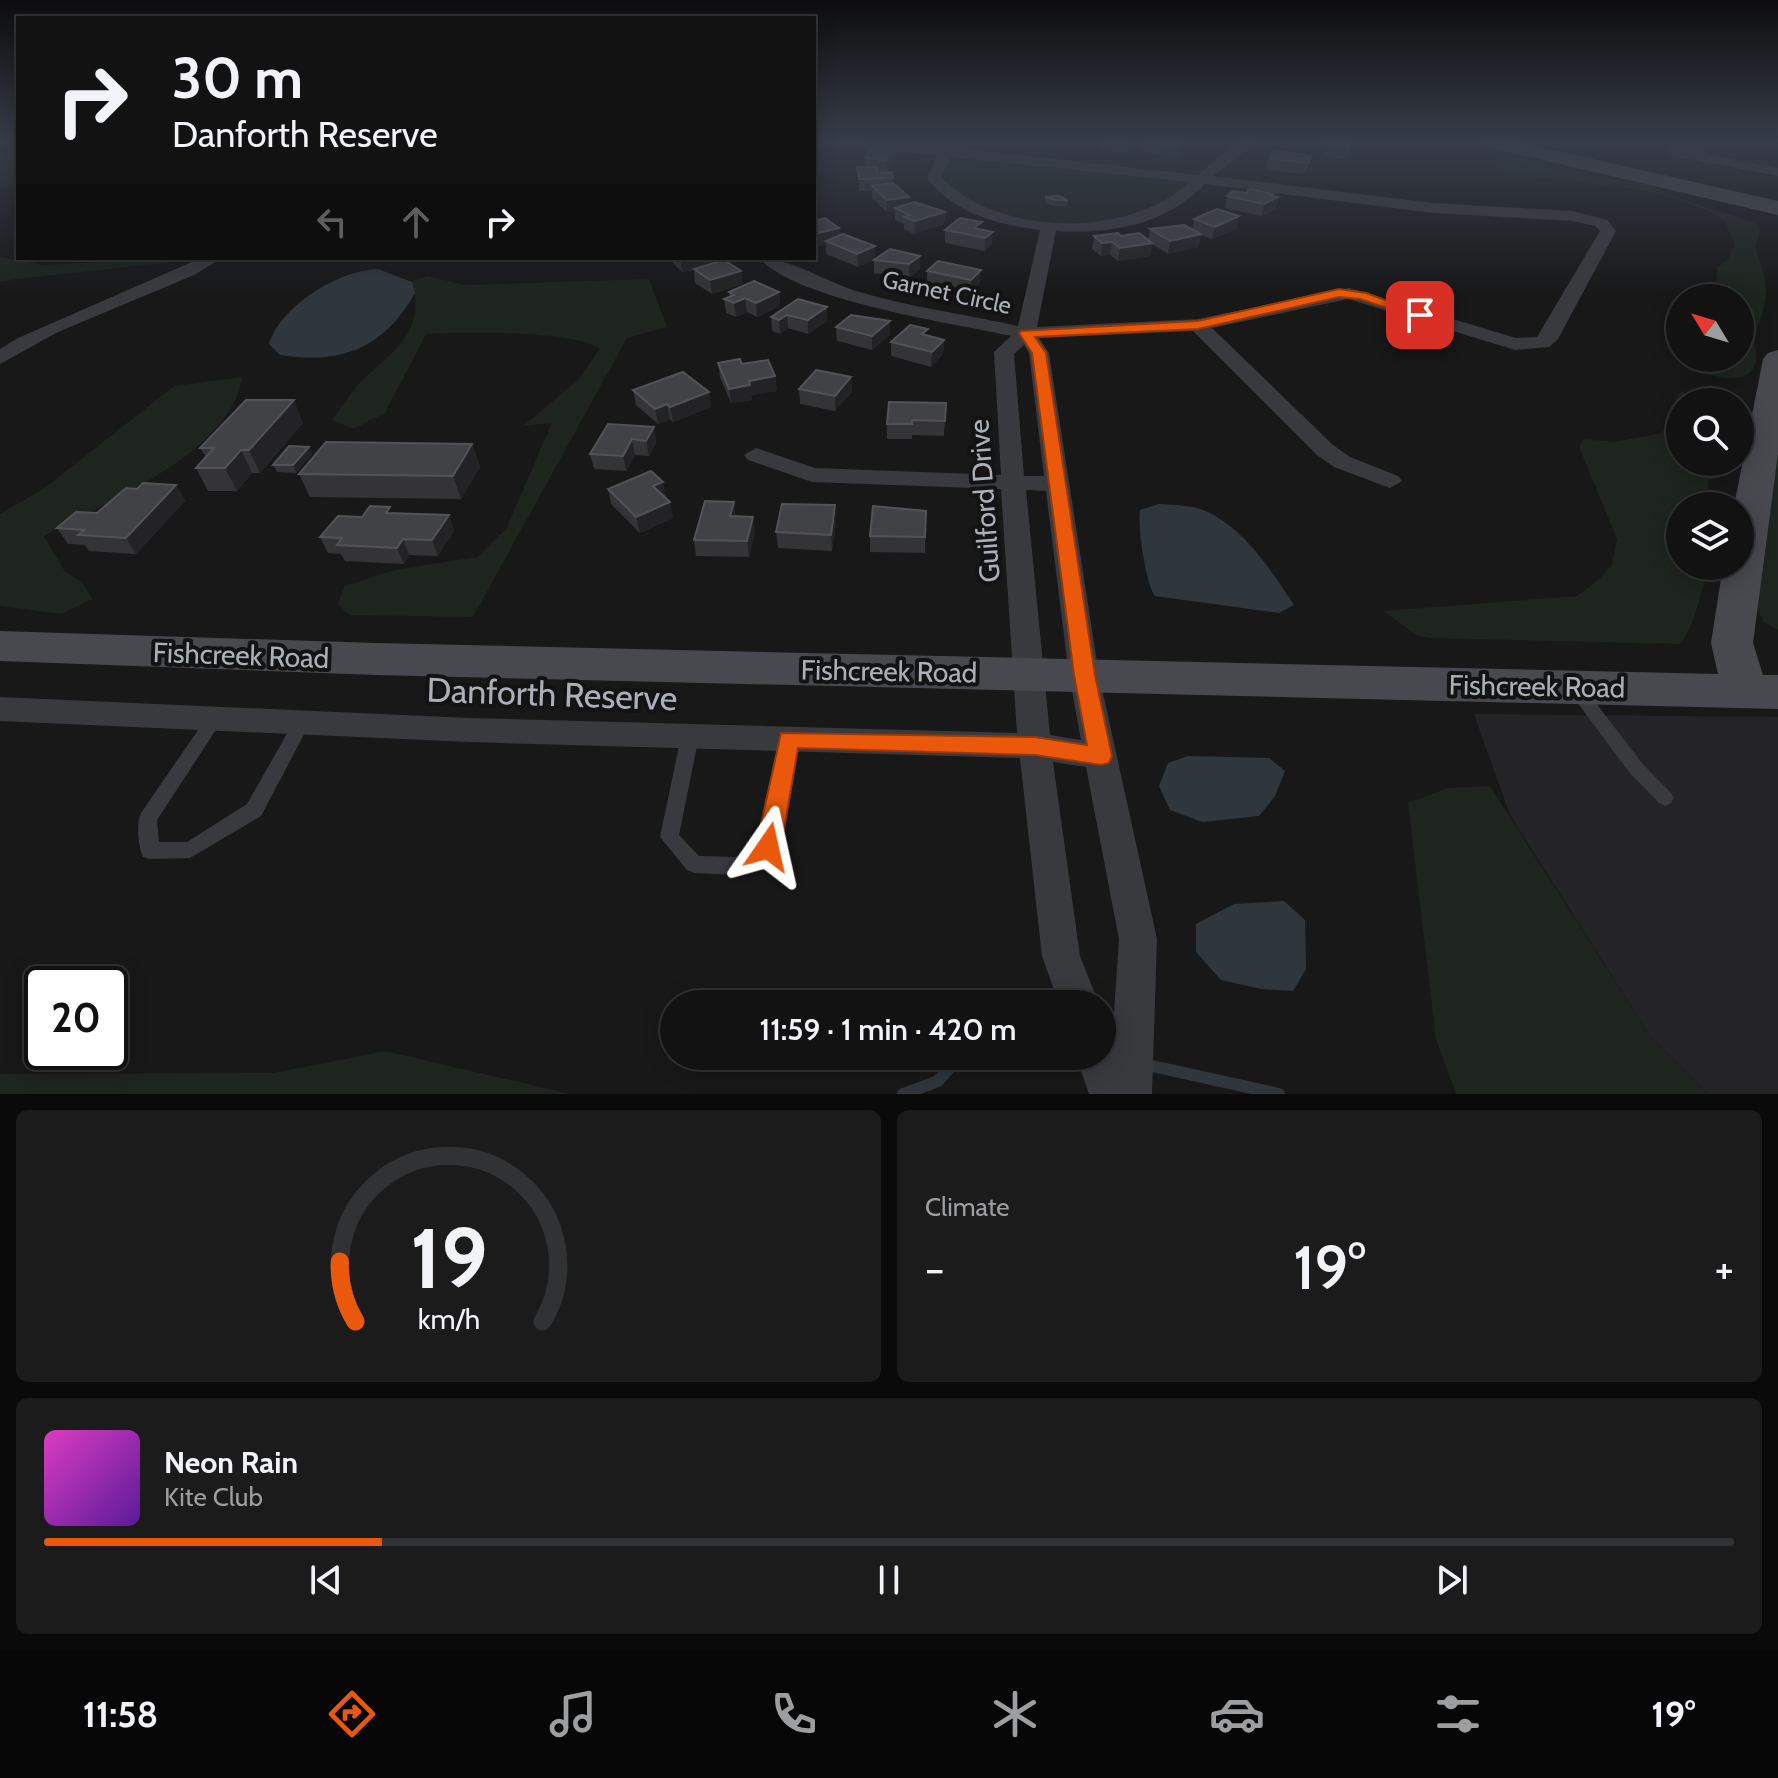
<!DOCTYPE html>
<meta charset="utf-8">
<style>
:root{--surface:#121213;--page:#1b1b1c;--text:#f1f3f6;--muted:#9c9ea0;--line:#313233;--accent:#ea580c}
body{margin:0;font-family:Cabin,sans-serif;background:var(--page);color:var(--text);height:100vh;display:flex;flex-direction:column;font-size:30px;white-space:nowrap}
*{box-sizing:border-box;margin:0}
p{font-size:26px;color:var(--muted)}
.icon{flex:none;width:44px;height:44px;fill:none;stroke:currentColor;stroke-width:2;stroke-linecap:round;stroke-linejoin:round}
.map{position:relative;height:1094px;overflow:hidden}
.drawer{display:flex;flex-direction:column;gap:16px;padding:16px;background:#0a0a0a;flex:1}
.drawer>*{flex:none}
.guide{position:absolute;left:16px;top:16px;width:800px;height:244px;border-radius:0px;box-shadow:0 4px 20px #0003,0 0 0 2px var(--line);background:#121213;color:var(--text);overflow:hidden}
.needle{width:52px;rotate:308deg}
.buttons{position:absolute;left:1666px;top:284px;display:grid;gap:16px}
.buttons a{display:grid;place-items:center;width:88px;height:88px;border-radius:50%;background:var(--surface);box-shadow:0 4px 20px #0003,0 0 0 2px var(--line);font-size:40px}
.speed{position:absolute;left:24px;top:966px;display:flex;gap:16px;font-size:40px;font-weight:700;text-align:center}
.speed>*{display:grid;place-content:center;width:104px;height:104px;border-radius:50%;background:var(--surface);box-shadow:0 4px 20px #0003,0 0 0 2px var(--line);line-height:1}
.speed .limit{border:4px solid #111;border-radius:12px;background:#fff;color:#111}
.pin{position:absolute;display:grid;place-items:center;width:68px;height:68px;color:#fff;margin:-34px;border-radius:16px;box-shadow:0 4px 12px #0006}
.me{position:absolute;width:88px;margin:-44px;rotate:11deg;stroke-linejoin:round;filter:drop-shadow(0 0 6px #0008)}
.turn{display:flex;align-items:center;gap:28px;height:168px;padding:0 24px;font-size:36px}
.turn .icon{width:104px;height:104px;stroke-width:2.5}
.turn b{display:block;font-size:56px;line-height:68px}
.lanes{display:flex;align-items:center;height:76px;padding:0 24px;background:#0003;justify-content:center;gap:40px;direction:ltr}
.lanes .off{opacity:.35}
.big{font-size:60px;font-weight:600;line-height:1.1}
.drawer .tile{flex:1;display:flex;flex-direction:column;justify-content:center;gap:12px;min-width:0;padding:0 28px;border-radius:12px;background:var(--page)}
.drawer .dial{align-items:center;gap:0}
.dial svg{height:208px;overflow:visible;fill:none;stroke:var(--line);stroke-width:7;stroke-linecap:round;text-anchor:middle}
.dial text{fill:var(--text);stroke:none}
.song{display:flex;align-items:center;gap:24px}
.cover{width:96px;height:96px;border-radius:12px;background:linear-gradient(135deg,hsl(310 70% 55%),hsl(270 70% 35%))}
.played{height:8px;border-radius:4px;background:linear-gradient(90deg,var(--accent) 20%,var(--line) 20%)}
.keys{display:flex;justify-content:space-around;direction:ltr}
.heat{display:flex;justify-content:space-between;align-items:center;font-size:44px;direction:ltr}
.drawer .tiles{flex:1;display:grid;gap:16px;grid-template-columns:1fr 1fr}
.tile:last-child{grid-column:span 2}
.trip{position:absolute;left:660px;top:990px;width:456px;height:80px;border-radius:40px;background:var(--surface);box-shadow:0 4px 20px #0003,0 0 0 2px var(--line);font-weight:600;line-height:80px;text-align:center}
.dock{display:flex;height:128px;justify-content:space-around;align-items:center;background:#070708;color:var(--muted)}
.dock .icon{width:56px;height:56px}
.dock .selected{color:var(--accent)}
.dock b{font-size:36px;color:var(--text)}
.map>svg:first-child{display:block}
.built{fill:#242426}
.green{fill:#1e241e}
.water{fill:#2f373c}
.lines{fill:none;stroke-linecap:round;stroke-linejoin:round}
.stream{stroke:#2f373c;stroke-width:12}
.lane{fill:#393a3e;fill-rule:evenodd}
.street{fill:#393a3e;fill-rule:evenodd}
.secondary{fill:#47494e;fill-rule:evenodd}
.wall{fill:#343437}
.shaded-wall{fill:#232325}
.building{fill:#414245;stroke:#515357;stroke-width:2}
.route{fill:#ea580c;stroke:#983908;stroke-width:2}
.labels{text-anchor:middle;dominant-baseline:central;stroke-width:8;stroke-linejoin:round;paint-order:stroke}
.far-street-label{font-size:24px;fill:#abb0b8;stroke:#131314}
.street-label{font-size:28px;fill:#abb0b8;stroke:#131314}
.near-street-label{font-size:34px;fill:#abb0b8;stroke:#131314}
</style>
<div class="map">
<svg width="1778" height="1094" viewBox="0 0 1778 1094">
<rect width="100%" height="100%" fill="#181819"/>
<polygon class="built" points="1474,714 1778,717 1778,1094 1709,1094 1651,1037 1510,815"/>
<g class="green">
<polygon points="0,141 18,141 18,182 0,189"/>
<polygon points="948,151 1205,178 1138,220 1049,226 975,209 935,173"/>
<path d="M 1502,158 L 1524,158 L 1570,172 L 1652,185 L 1667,194 L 1755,223 L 1760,231 L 1755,248 C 1771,289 1769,299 1753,340 C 1770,387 1717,385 1691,364 L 1691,358 L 1740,358 L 1740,298 L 1710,298 L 1716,286 L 1717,268 L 1729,258 L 1735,244 L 1724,220 C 1658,179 1571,187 1498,171 L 1496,164 Z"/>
<polygon points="0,257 44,265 182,258 171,262 0,281"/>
<path d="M 427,276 L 465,285 L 649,279 L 667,327 L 627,338 L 473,617 L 350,615 L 337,604 L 345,586 L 395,570 L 477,557 L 506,529 L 552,423 L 523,426 L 579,379 L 600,349 C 575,330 462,332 426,334 L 385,413 L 353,429 L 332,420 C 342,407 351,391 363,380 C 395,348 426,333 412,282 Z"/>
<path d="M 242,377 C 230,455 106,501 44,536 L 64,570 L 84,585 L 92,599 L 61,614 L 0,606 L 0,514 L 46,487 L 174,386 Z"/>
<path d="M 1681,392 L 1720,402 L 1680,402 L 1680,462 L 1732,462 L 1722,476 L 1708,481 L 1708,492 L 1699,499 L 1698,506 L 1680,506 L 1680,566 L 1712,566 C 1698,590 1698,622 1680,644 L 1430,638 L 1418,636 L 1383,611 L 1577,596 L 1598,580 L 1612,565 L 1617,539 L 1579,447 L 1583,439 L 1615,442 L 1661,433 L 1675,419 L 1673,405 Z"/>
<polygon points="1778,429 1778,630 1764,622 1750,594"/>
<polygon points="1490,786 1651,1037 1709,1094 1456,1094 1436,1039 1408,803 1448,788"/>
<polygon points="385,1051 570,1094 0,1094 0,1074 274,1073"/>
</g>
<g class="water">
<path d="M 378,269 L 412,282 L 415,293 C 384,348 341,365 280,355 L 269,344 C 280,306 339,270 378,269 Z"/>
<path d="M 1159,504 C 1173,505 1190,505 1203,510 C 1243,526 1271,570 1294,605 L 1279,613 L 1155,596 C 1146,585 1137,525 1140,510 Z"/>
<polygon points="1188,756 1269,758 1285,771 1275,796 1259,816 1202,822 1170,810 1159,786 1168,763"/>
<polygon points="1284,901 1305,920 1306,969 1293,991 1261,989 1221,980 1196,952 1196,924 1234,904"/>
</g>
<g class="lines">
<g class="stream">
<polyline points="1143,1064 1279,1094"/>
<polyline points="903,1094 938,1081 960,1056"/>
</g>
<g class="lane">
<polygon points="1577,684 1583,686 1641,762 1671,793 1674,798 1671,803 1665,806 1659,803 1629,772 1571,694 1569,690 1571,686"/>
<path d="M 215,712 L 221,714 L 223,719 L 157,820 L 159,842 L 187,842 L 247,804 L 296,718 L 302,716 L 308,718 L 310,723 L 261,816 L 190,858 L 150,859 L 143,857 C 138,846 136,824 141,813 L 209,714 Z"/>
<polygon points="690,729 696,731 699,736 679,835 699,856 735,857 759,842 780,739 783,734 789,732 795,734 798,739 778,847 775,853 737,875 694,873 687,870 660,837 681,736 684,731"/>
</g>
<g class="street">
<path d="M 814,141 L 948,147 L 1198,175 L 1234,144 L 1259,141 L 1213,176 L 1433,203 L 1573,211 L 1607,220 L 1616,231 L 1558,339 L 1549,347 L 1515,350 L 1348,299 L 1212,328 L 1333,445 L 1350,457 L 1398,476 L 1402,481 L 1390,488 L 1334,467 L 1317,455 L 1193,331 L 1039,338 L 1049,353 L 1099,675 L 1157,939 L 1152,1094 L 1089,1094 L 1076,1056 L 1102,1056 L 1102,1037 L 1112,1042 L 1119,939 L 1086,767 L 1053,762 L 1080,956 L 1099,1004 L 1059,1004 L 1042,956 L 1020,758 L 469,742 L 0,721 L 0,697 L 469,718 L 1017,733 L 1001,489 L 812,482 L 748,460 L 744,455 L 756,448 L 815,468 L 1001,475 L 994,352 L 1011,336 C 952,323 797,301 759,258 C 789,258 825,281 856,291 C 908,307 965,314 1018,326 L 1040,230 C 996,224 955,214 927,178 L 937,155 L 814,145 ZM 951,157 L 1190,182 C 1129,238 1000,238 941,177 ZM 1205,184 L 1433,213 L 1573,221 L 1595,226 L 1600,231 L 1537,337 L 1516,338 L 1349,288 L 1198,319 L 1037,327 L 1056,231 C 1112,234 1165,225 1205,184 ZM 1024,345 L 1029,353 L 1044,476 L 1024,476 L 1014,354 ZM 1026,490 L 1046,491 L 1069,675 L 1081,740 L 1050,735 Z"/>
<polygon points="1670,145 1692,145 1712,155 1778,168 1778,176 1674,156 1663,149"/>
<polygon points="201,258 222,258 194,275 58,332 0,364 0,349 18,338"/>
</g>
<g class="secondary">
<polygon points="1478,141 1514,141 1778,201 1778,215 1488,147"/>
<polygon points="1778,350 1778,454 1753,643 1763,675 1778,675 1778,709 376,675 0,661 0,631 376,643 1718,674 1711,643 1723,566 1740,566 1740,506 1734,506 1763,359 1768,353"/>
</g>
</g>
<g class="wall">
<polygon points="1100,141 1132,141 1126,155 1099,148"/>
<polygon points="1144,141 1183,141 1178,158 1142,152"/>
<polygon points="1323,141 1352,141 1346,159 1324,156 1326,151 1320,151"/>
<polygon points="1311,156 1308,167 1304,174 1266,170 1269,158"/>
<polygon points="865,158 894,159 887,171 878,171 878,173 893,178 893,183 909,204 945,212 944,224 914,234 904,229 904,224 895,220 895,211 887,212 872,198 872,191 859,191 857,167 865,167"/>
<polygon points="1246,193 1273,194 1272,196 1278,197 1275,210 1261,216 1225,208 1227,196"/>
<polygon points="1045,197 1068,200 1067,206 1055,206 1045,203"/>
<polygon points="1239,216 1236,229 1212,239 1201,235 1198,247 1168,254 1152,244 1150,256 1118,261 1110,255 1101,256 1092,249 1094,236 1148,240 1150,229 1192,229 1194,219"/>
<polygon points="814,221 839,228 840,235 875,246 875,259 920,256 920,269 909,278 874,273 874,260 875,259 858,267 826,254 826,244 814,247"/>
<polygon points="945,230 981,230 992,245 985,251 945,243"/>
<polygon points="502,258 544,258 544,259 504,262"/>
<polygon points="668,258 713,258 713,263 741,271 742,284 712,294 695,283 694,270 682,272"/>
<polygon points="938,261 980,283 970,294 927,285 927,271"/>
<polygon points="729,292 779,292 780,306 757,317 747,312 736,317 726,313 724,299 730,296"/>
<polygon points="798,299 827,321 808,334 788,328 780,334 772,331 771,317"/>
<polygon points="836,327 890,335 872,350 837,341"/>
<polygon points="928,336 944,340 943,354 931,367 891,356 891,342"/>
<polygon points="718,363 742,364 775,376 777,391 751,395 752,400 731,403 720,377"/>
<polygon points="851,377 852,392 835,411 800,404 799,389"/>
<polygon points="633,390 709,392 711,407 673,422 670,419 658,424 636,405"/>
<polygon points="946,403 944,436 912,435 912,439 887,439 887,424"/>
<polygon points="303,423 260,473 252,473 237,491 208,491 196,468 206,457 200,448"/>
<polygon points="654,427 656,443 649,456 635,455 626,471 594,469 590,454"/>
<polygon points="472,444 480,467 461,499 310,497 299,474"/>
<polygon points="309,447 312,454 296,473 277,472 273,465"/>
<polygon points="176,485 185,501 136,554 89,551 85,545 68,544 57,528 97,513 137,489"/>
<polygon points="608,489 666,497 673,518 640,533 611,504"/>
<polygon points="835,505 836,520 832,551 778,548 776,532"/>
<polygon points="926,511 925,553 870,552 870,536"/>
<polygon points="392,513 449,515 454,531 438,556 409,555 404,564 345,561 341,554 328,553 320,537 362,517"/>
<polygon points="736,516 755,532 749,557 696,556 694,540"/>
</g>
<g class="shaded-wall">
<polygon points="1129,141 1132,141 1131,145 1126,155"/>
<polygon points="894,148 894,159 887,171 887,160"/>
<polygon points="1273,194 1271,200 1278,197 1275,210 1261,216 1264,204"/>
<polygon points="909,197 909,209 895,208 895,211 887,212 887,200"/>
<polygon points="945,212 944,224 914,234 915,221"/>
<polygon points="1239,216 1236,229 1212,239 1215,227"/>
<polygon points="839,228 840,240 826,241 826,244 814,247 814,234"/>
<polygon points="993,232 992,245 985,251 985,238"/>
<polygon points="1201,234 1198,247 1168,254 1170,241"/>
<polygon points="1112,242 1110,255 1101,256 1102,243"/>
<polygon points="1152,243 1150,256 1118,261 1120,248"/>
<polygon points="875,246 875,259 858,267 857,254"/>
<polygon points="920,256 920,269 909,278 909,264"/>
<polygon points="685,258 713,258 714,265 682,272 680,259"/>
<polygon points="981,270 980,283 970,294 971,280"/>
<polygon points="741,271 742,284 712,294 710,280"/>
<polygon points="779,292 780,306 757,317 756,303"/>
<polygon points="745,298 747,312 736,317 734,303"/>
<polygon points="827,307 827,321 808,334 808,320"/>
<polygon points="787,315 788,328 780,334 779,320"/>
<polygon points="890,321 890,335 872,350 872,336"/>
<polygon points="944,340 943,354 931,367 932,352"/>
<polygon points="775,376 777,391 751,395 752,400 731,403 729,389 749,381"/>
<polygon points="851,377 852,392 835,411 835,396"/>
<polygon points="709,392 711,407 673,422 670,407"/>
<polygon points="294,400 303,423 260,473 249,450"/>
<polygon points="667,404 670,419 658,424 655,409"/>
<polygon points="654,427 656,443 649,456 646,441"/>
<polygon points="632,439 635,455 626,471 623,456"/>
<polygon points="472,444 480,467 461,499 453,476"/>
<polygon points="309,447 312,454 296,473 293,465"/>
<polygon points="241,450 252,473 237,491 225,468"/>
<polygon points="663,482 666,497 656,502 653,486"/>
<polygon points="176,485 185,501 136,554 126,538"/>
<polygon points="670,502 673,518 640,533 636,517"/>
<polygon points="734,502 736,517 730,516"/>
<polygon points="835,505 836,520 832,551 831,535"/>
<polygon points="449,515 454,531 438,556 432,540"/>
<polygon points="753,517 755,532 749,557 747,541"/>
<polygon points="403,539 409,555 404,564 397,548"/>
</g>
<g class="building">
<polygon points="1145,141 1182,141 1181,147"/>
<polygon points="1329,141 1352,141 1349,148 1328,145"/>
<polygon points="872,146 894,148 887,160 865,158"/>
<polygon points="1274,150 1311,156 1308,163 1269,158"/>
<polygon points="857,167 877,167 878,173 892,172 893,178 859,179"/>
<polygon points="893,183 909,197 887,200 872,186"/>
<polygon points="1250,189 1273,194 1271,196 1278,197 1264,204 1227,196 1233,191 1246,193"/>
<polygon points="1058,196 1068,200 1056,200 1045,197"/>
<polygon points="914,202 945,212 915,221 904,217 910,215 895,208"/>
<polygon points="1217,209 1239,216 1215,227 1194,219"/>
<polygon points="825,218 839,228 814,234 814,221"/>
<polygon points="960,218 982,222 974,228 993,232 985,238 945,230"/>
<polygon points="1184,225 1201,234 1170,241 1150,229"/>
<polygon points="1118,233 1121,236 1139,233 1152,243 1120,248 1112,242 1102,243 1094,236"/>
<polygon points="843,234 875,246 857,254 826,241"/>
<polygon points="890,249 920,256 909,264 874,260"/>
<polygon points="724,260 741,271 710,280 694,269"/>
<polygon points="938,261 981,270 971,280 927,271"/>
<polygon points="754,281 779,292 756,303 745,298 734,303 724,299 734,295 729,292"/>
<polygon points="798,299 827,307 808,320 787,315 779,320 771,317"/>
<polygon points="851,315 890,321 872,336 836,327"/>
<polygon points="910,325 928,329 922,334 944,340 932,352 891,342"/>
<polygon points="740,359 742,364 768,360 775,376 749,381 750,385 729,389 718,363"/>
<polygon points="816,370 851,377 835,396 799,389"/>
<polygon points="683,372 709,392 670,407 667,404 655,409 633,390"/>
<polygon points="246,400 294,400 249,450 241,450 225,468 196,468 214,448 200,448"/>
<polygon points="889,402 946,403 945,421 912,420 912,424 887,424"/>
<polygon points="608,424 654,427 646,441 632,439 623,456 590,454"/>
<polygon points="326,442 472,444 453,476 299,474"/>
<polygon points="289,446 309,447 293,465 273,465"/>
<polygon points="651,471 663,482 653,486 670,502 636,517 608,489"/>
<polygon points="143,483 176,485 126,538 78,535 84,530 57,528 76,512 97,513 126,488 137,489"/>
<polygon points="705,501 734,502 730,516 753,517 747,541 694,540"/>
<polygon points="782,504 835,505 831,535 776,532"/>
<polygon points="370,506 390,507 386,513 449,515 432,540 403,539 397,548 337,545 342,538 320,537 338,516 362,517"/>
<polygon points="873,506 926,511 925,537 870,536"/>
</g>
<linearGradient id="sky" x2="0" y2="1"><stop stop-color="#0d0d0e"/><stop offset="0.48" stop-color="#373d49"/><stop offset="1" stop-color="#373d49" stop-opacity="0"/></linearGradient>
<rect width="1778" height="294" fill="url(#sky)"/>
<polygon class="route" points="1339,289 1366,293 1426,315 1420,319 1360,299 1339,297 1198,329 1035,337 1046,353 1095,675 1112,756 1109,763 1101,765 1035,755 798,748 781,847 777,855 768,858 759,855 756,847 781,733 1035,737 1087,745 1074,675 1032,353 1019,333 1021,331 1198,321"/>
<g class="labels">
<g class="far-street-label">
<text transform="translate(947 292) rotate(12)">Garnet Circle</text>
</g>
<g class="street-label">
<text transform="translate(984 501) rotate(-94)">Guilford Drive</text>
<text transform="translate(241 655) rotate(2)">Fishcreek Road</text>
<text transform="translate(889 671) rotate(1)">Fishcreek Road</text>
<text transform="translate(1537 686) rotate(1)">Fishcreek Road</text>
</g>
<g class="near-street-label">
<text transform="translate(552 694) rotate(2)">Danforth Reserve</text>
</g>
</g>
</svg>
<div class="buttons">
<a><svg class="needle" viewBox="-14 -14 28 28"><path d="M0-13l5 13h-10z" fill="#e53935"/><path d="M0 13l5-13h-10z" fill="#9c9ea0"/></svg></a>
<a><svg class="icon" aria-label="search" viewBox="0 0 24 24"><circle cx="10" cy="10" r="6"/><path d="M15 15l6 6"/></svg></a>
<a><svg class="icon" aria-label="layers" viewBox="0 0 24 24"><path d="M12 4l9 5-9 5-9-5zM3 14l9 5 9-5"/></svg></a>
</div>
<div class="speed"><div class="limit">20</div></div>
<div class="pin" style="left:1420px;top:315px;background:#d93025"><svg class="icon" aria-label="arrive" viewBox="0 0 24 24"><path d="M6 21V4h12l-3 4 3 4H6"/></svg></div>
<svg class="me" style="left:768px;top:847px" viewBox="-20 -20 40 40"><path d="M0-17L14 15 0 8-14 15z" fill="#ea580c" stroke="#fff" stroke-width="4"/></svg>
<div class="trip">11:59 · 1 min · 420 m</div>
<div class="guide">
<div class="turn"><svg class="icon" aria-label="right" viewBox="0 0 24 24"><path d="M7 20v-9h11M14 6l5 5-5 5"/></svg><div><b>30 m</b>Danforth Reserve</div></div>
<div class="lanes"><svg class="icon off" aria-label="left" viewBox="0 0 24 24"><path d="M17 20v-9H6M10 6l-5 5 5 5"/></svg><svg class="icon off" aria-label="ahead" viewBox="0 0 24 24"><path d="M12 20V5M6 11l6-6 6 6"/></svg><svg class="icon" aria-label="right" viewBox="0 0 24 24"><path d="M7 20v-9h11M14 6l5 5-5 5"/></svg></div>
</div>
</div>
<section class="drawer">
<div class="tiles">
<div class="tile dial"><svg viewBox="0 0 100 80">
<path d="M14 69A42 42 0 1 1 86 69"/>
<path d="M14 69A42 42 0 0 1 8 46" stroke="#ea580c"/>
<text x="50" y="56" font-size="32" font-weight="700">19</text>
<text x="50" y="72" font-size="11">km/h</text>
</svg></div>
<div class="tile"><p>Climate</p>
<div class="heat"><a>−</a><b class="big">19°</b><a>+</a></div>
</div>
<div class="tile">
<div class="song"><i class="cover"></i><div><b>Neon Rain</b><p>Kite Club</p></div></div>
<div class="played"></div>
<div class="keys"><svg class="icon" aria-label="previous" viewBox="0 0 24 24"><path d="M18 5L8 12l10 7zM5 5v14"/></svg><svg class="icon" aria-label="pause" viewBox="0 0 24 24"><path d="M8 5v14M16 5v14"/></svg><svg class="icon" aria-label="next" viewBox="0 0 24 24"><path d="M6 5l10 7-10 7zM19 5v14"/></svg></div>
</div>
</div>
</section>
<nav class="dock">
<b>11:58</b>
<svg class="icon selected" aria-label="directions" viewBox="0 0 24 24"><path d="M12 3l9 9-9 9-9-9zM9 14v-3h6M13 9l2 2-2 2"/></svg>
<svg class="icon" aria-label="music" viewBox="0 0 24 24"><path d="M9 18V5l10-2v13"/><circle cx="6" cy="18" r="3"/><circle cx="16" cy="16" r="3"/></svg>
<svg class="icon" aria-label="phone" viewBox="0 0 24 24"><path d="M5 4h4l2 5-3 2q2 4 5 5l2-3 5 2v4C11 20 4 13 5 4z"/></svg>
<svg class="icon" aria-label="climate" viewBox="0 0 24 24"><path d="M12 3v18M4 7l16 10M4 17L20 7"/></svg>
<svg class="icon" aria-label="car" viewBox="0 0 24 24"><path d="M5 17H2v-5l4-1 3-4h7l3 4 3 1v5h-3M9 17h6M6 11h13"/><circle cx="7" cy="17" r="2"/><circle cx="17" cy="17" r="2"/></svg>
<svg class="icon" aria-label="filters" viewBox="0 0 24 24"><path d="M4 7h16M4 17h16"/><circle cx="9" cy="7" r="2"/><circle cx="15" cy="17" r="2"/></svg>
<b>19°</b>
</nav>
